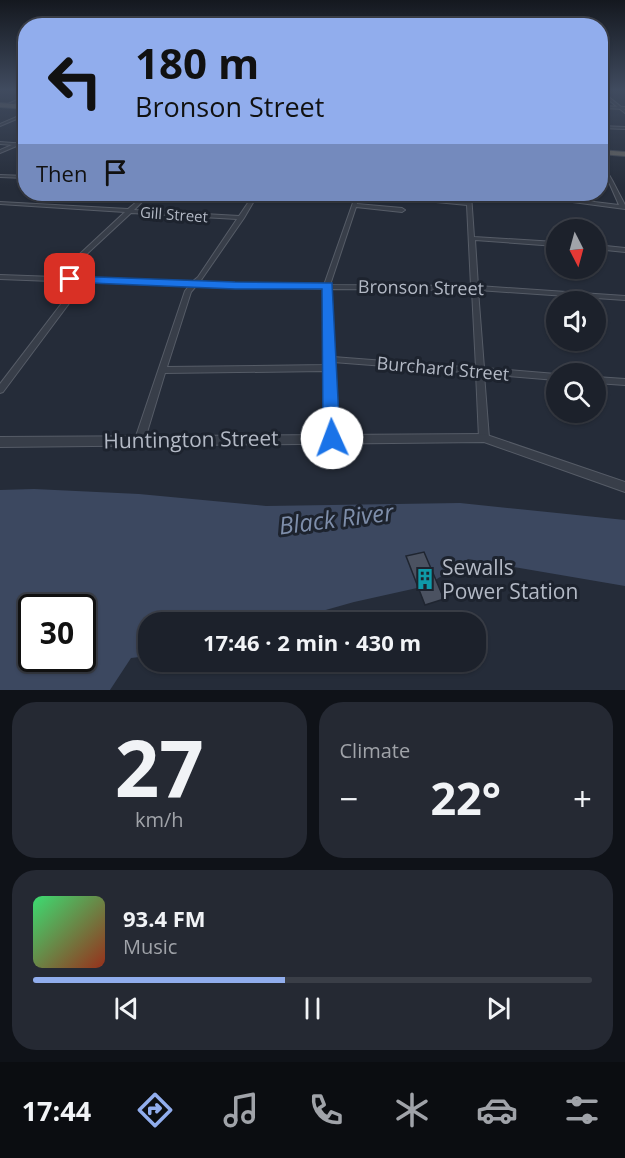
<!DOCTYPE html>
<meta charset="utf-8">
<style>
:root{--surface:#1c212b;--page:#252933;--text:#f1f3f6;--muted:#a0a3a9;--line:#3a3e47;--accent:#91aded}
body{margin:0;font-family:"Open Sans",sans-serif;background:var(--page);color:var(--text);height:100vh;display:flex;flex-direction:column;font-size:22px;white-space:nowrap}
*{box-sizing:border-box;margin:0}
p{font-size:20px;color:var(--muted)}
.icon{flex:none;width:33px;height:33px;fill:none;stroke:currentColor;stroke-width:2;stroke-linecap:round;stroke-linejoin:round}
.map{position:relative;height:690px;overflow:hidden}
.panel{display:flex;flex-direction:column;gap:12px;padding:12px;background:#0f1218;flex:1}
.panel>*{flex:none}
.hud{position:absolute;left:18px;top:18px;width:590px;height:183px;border-radius:24px;box-shadow:0 2px 4px #0004,0 0 0 2px var(--line);background:#91aded;color:#111;overflow:hidden}
.needle{width:39px;rotate:174deg}
.fabs{position:absolute;left:546px;top:219px;display:grid;gap:12px}
.fabs a{display:grid;place-items:center;width:60px;height:60px;border-radius:50%;background:var(--surface);box-shadow:0 2px 4px #0004,0 0 0 2px var(--line);font-size:30px}
.speed{position:absolute;left:18px;top:594px;display:flex;gap:12px;font-size:30px;font-weight:700;text-align:center}
.speed>*{display:grid;place-content:center;width:78px;height:78px;border-radius:50%;background:var(--surface);box-shadow:0 2px 4px #0004,0 0 0 2px var(--line);line-height:1}
.speed .limit{border:3px solid #111;border-radius:9px;background:#fff;color:#111}
.pin{position:absolute;display:grid;place-items:center;width:51px;height:51px;color:#fff;margin:-26px;border-radius:12px;box-shadow:0 3px 9px #0006}
.me{position:absolute;width:66px;margin:-33px;rotate:358deg;stroke-linejoin:round;filter:drop-shadow(0 0 4px #0008)}
.turn{display:flex;align-items:center;gap:21px;height:126px;padding:0 18px;font-size:27px}
.turn .icon{width:78px;height:78px;stroke-width:2.5}
.turn b{display:block;font-size:42px;line-height:51px}
.then{display:flex;align-items:center;height:57px;padding:0 18px;background:#0003;gap:12px;font-size:22px}
.big{font-size:45px;font-weight:700;line-height:1.1}
.panel .card{flex:1;display:flex;flex-direction:column;justify-content:center;gap:9px;min-width:0;padding:0 21px;border-radius:24px;background:var(--page)}
.panel .dial{align-items:center;gap:0}
.dial b{font-size:78px;line-height:1}
.song{display:flex;align-items:center;gap:18px}
.cover{width:72px;height:72px;border-radius:9px;background:linear-gradient(135deg,hsl(140 70% 55%),hsl(10 70% 35%))}
.played{height:6px;border-radius:3px;background:linear-gradient(90deg,var(--accent) 45%,var(--line) 45%)}
.keys{display:flex;justify-content:space-around;direction:ltr}
.heat{display:flex;justify-content:space-between;align-items:center;font-size:33px;direction:ltr}
.panel .tiles{flex:1;display:grid;gap:12px;grid-template-columns:1fr 1fr}
.card:last-child{grid-column:span 2}
.trip{position:absolute;left:138px;top:612px;width:348px;height:60px;border-radius:24px;background:var(--surface);box-shadow:0 2px 4px #0004,0 0 0 2px var(--line);font-weight:700;line-height:60px;text-align:center}
.dock{display:flex;height:96px;justify-content:space-around;align-items:center;background:#0b0d11;color:var(--muted)}
.dock .icon{width:42px;height:42px}
.dock .active{color:var(--accent)}
.dock b{font-size:27px;color:var(--text)}
.map>svg:first-child{display:block}
.water{fill:#3c4860;fill-rule:evenodd}
.building{fill:#4b5261;stroke:#1f2530;stroke-width:1.5}
.lines{fill:none;stroke-linecap:round;stroke-linejoin:round}
.minor-casing{stroke:#565c67;stroke-width:2}
.tertiary-casing{stroke:#565c67;stroke-width:2}
.trunk-casing{stroke:#434954;stroke-width:2}
.minor{fill:#383e49;fill-rule:evenodd}
.tertiary{fill:#383e49;fill-rule:evenodd}
.trunk{fill:#626260;fill-rule:evenodd}
.route{fill:#1a73e8;stroke:#114b97;stroke-width:1.5}
.labels{text-anchor:middle;dominant-baseline:central;stroke-width:6;stroke-linejoin:round;paint-order:stroke}
.far-street-label{font-size:15px;fill:#b3b9c5;stroke:#1d232e}
.street-label{font-size:18px;fill:#b3b9c5;stroke:#1d232e}
.near-street-label{font-size:21px;fill:#b3b9c5;stroke:#1d232e}
.near-poi-label{font-size:21px;fill:#b3b9c5;stroke:#1d232e;text-anchor:start}
.near-water-label{font-size:24px;font-style:italic;fill:#7e8eaa;stroke:#1d232e}
</style>
<div class="map">
<svg width="625" height="690" viewBox="0 0 625 690">
<rect width="100%" height="100%" fill="#252c39"/>
<path class="water" d="M 34,489 L 139,494 L 266,506 L 460,503 L 625,520 L 625,586 L 468,559 L 426,586 L 354,602 L 283,622 L 148,622 L 148,656 L 131,658 L 110,690 L 0,690 L 0,490 ZM 32,608 L 82,608 L 82,658 L 32,658 Z"/>
<polygon class="building" points="424,552 444,599 425,605 406,556"/>
<g class="lines">
<defs>
<g id="minor">
<polygon points="26,96 26,98 9,106 6,105"/>
<polygon points="600,106 625,107 625,109 600,108"/>
<polygon points="26,113 26,115 0,126 0,124"/>
<polygon points="600,126 625,127 625,129 600,128"/>
<polygon points="0,142 26,144 26,146 0,144"/>
<polygon points="600,163 602,163 612,180 625,205 625,209 520,195 518,194 528,194 619,205 608,180 600,167"/>
<polygon points="0,175 26,176 26,178 0,177"/>
<path d="M 146,194 L 150,194 L 134,210 L 239,216 L 254,194 L 258,194 L 244,218 L 199,283 L 324,285 L 356,194 L 360,194 L 357,204 L 402,208 L 405,210 L 402,212 L 356,207 L 330,285 L 471,286 L 467,205 L 364,195 L 362,194 L 374,194 L 467,202 L 467,194 L 471,194 L 474,237 L 556,242 L 556,246 L 475,240 L 478,286 L 625,296 L 625,300 L 478,290 L 484,368 L 556,374 L 556,380 L 484,374 L 489,438 L 487,441 L 484,442 L 481,441 L 479,438 L 476,373 L 333,362 L 337,438 L 335,441 L 332,442 L 329,441 L 327,438 L 326,371 L 165,373 L 145,439 L 143,442 L 140,443 L 137,442 L 135,439 L 185,291 L 189,286 L 85,282 L 3,392 L 0,393 L 0,384 L 78,282 L 0,279 L 0,275 L 55,277 L 125,212 L 0,204 L 0,202 L 128,209 ZM 131,213 L 237,219 L 198,277 L 192,282 L 62,277 ZM 196,286 L 324,289 L 326,365 L 167,367 L 191,292 ZM 330,289 L 472,290 L 476,368 L 333,357 Z"/>
<polygon points="596,245 625,248 625,252 596,249"/>
<polygon points="596,377 625,379 625,385 596,383"/>
</g>
<g id="tertiary">
<polygon points="600,90 625,110 625,113 600,93"/>
<polygon points="26,139 26,142 0,153 0,150"/>
<polygon points="484,434 625,482 625,492 484,442 0,447 0,437"/>
</g>
<g id="trunk">
<polygon points="0,103 26,105 26,109 0,107"/>
<polygon points="600,150 625,152 625,156 600,154"/>
</g>
</defs>
<use href="#minor" class="minor-casing"/>
<use href="#tertiary" class="tertiary-casing"/>
<use href="#trunk" class="trunk-casing"/>
<use href="#minor" class="minor"/>
<use href="#tertiary" class="tertiary"/>
<use href="#trunk" class="trunk"/>
</g>
<linearGradient id="sky" x2="0" y2="1"><stop stop-color="#14181f"/><stop offset="0.48" stop-color="#404b5f"/><stop offset="1" stop-color="#404b5f" stop-opacity="0"/></linearGradient>
<rect width="625" height="187" fill="url(#sky)"/>
<polygon class="route" points="70,276 235,282 332,283 340,438 338,442 332,444 326,442 323,438 322,289 235,289 66,282 66,277"/>
<defs>
<symbol id="building-bare" viewBox="-9 -9 18 18"><path d="M-4-6H4V6H1V3H-1V6H-4ZM-2.5-4.3h1.7v1.8h-1.7ZM.8-4.3h1.7v1.8H.8ZM-2.5-1h1.7V.8h-1.7ZM.8-1h1.7V.8H.8Z" fill="#0f9aa8" stroke="#1d232e" stroke-width="2.5" paint-order="stroke"/></symbol>
</defs>
<g fill-rule="evenodd">
<use href="#building-bare" x="410" y="564" width="30" height="30"/>
</g>
<g class="labels">
<g class="far-street-label">
<text transform="translate(174 214) rotate(4)">Gill Street</text>
</g>
<g class="street-label">
<text transform="translate(421 287) rotate(1)">Bronson Street</text>
<text transform="translate(443 368) rotate(5)">Burchard Street</text>
</g>
<g class="near-street-label">
<text transform="translate(191 439) rotate(-1)">Huntington Street</text>
</g>
<g class="near-poi-label">
<text x="442" y="567">Sewalls<tspan x="442" dy="24">Power Station</tspan></text>
</g>
<g class="near-water-label">
<text transform="translate(336 518) rotate(-7)">Black River</text>
</g>
</g>
</svg>
<div class="fabs">
<a><svg class="needle" viewBox="-14 -14 28 28"><path d="M0-13l5 13h-10z" fill="#e53935"/><path d="M0 13l5-13h-10z" fill="#a0a3a9"/></svg></a>
<a><svg class="icon" aria-label="sound" viewBox="0 0 24 24"><path d="M4 9h4l5-4v14l-5-4H4zM17 9q2 3 0 6"/></svg></a>
<a><svg class="icon" aria-label="search" viewBox="0 0 24 24"><circle cx="10" cy="10" r="6"/><path d="M15 15l6 6"/></svg></a>
</div>
<div class="speed"><div class="limit">30</div></div>
<div class="pin" style="left:70px;top:279px;background:#d93025"><svg class="icon" aria-label="arrive" viewBox="0 0 24 24"><path d="M6 21V4h12l-3 4 3 4H6"/></svg></div>
<svg class="me" style="left:332px;top:438px" viewBox="-20 -20 40 40"><circle r="19" fill="#fff"/><path d="M0-13L10 11 0 6-10 11z" fill="#1a73e8"/></svg>
<div class="trip">17:46 · 2 min · 430 m</div>
<div class="hud">
<div class="turn"><svg class="icon" aria-label="left" viewBox="0 0 24 24"><path d="M17 20v-9H6M10 6l-5 5 5 5"/></svg><div><b>180 m</b>Bronson Street</div></div>
<div class="then">Then<svg class="icon" aria-label="arrive" viewBox="0 0 24 24"><path d="M6 21V4h12l-3 4 3 4H6"/></svg></div>
</div>
</div>
<section class="panel">
<div class="tiles">
<div class="card dial"><b>27</b><p>km/h</p></div>
<div class="card"><p>Climate</p>
<div class="heat"><a>−</a><b class="big">22°</b><a>+</a></div>
</div>
<div class="card">
<div class="song"><i class="cover"></i><div><b>93.4 FM</b><p>Music</p></div></div>
<div class="played"></div>
<div class="keys"><svg class="icon" aria-label="previous" viewBox="0 0 24 24"><path d="M18 5L8 12l10 7zM5 5v14"/></svg><svg class="icon" aria-label="pause" viewBox="0 0 24 24"><path d="M8 5v14M16 5v14"/></svg><svg class="icon" aria-label="next" viewBox="0 0 24 24"><path d="M6 5l10 7-10 7zM19 5v14"/></svg></div>
</div>
</div>
</section>
<nav class="dock">
<b>17:44</b>
<svg class="icon active" aria-label="directions" viewBox="0 0 24 24"><path d="M12 3l9 9-9 9-9-9zM9 14v-3h6M13 9l2 2-2 2"/></svg>
<svg class="icon" aria-label="music" viewBox="0 0 24 24"><path d="M9 18V5l10-2v13"/><circle cx="6" cy="18" r="3"/><circle cx="16" cy="16" r="3"/></svg>
<svg class="icon" aria-label="phone" viewBox="0 0 24 24"><path d="M5 4h4l2 5-3 2q2 4 5 5l2-3 5 2v4C11 20 4 13 5 4z"/></svg>
<svg class="icon" aria-label="climate" viewBox="0 0 24 24"><path d="M12 3v18M4 7l16 10M4 17L20 7"/></svg>
<svg class="icon" aria-label="car" viewBox="0 0 24 24"><path d="M5 17H2v-5l4-1 3-4h7l3 4 3 1v5h-3M9 17h6M6 11h13"/><circle cx="7" cy="17" r="2"/><circle cx="17" cy="17" r="2"/></svg>
<svg class="icon" aria-label="filters" viewBox="0 0 24 24"><path d="M4 7h16M4 17h16"/><circle cx="9" cy="7" r="2"/><circle cx="15" cy="17" r="2"/></svg>
</nav>
